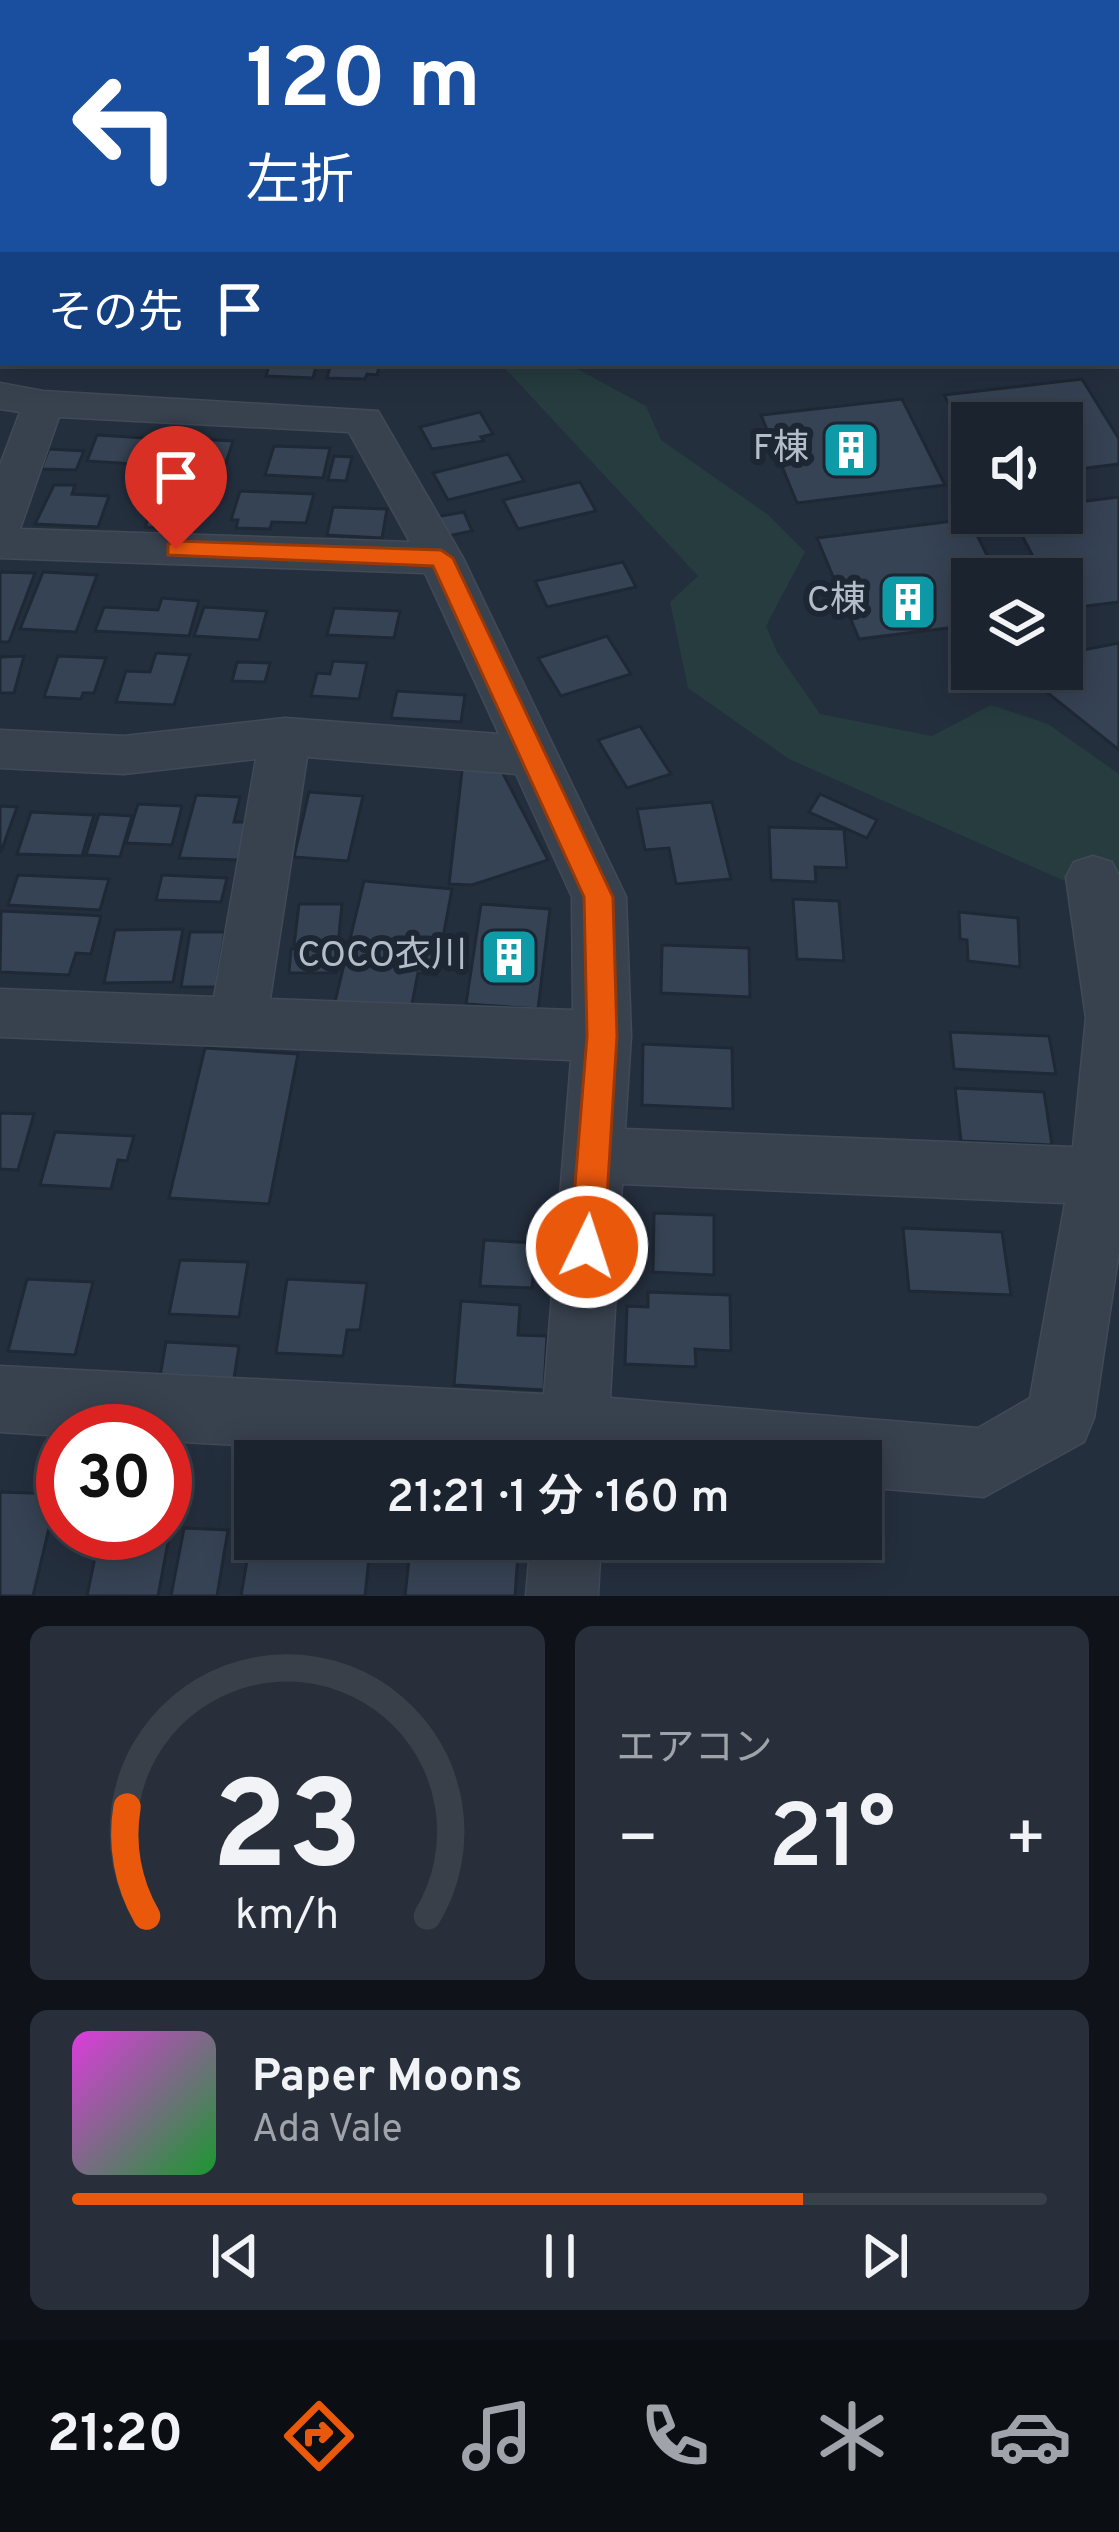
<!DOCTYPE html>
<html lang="ja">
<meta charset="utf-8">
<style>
:root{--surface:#1b232e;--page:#282f3a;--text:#f1f3f6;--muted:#a0a4aa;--line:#39404a;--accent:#ea580c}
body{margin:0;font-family:Overpass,"Noto Sans JP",sans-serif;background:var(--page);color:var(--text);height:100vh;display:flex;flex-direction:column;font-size:45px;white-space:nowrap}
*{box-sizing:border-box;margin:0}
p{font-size:39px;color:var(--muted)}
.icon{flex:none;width:66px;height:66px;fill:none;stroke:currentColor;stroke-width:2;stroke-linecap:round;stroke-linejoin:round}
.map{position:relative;height:1596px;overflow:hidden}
.drawer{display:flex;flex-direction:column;gap:30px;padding:30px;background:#0f1319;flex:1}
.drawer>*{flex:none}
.banner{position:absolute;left:0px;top:0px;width:1119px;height:366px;box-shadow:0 6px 30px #0003,0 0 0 3px var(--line);background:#1a4fa0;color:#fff;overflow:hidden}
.controls{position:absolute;left:951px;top:402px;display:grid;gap:24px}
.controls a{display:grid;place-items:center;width:132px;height:132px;border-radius:0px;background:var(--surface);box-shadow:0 6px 30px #0003,0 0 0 3px var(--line);font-size:60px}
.speed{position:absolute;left:36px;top:1404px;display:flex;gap:24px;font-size:60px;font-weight:700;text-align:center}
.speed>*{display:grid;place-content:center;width:156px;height:156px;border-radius:50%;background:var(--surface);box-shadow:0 6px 30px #0003,0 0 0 3px var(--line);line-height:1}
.speed .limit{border:18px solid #d22;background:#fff;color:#111}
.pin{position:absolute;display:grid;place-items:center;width:102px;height:102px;color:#fff;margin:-123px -51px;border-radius:50% 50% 50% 0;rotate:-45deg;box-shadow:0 0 12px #0007}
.pin .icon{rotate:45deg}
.me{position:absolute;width:132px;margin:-66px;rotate:4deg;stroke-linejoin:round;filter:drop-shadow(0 0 9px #0008)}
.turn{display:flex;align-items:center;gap:42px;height:252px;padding:0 48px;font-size:54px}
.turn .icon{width:156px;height:156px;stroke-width:2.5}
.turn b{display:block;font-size:84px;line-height:102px}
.then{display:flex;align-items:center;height:114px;padding:0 48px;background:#0003;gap:24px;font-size:45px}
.big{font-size:90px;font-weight:600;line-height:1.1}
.drawer .tile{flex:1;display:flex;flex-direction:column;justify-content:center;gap:18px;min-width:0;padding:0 42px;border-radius:18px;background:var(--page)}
.drawer .dial{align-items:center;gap:0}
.dial svg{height:312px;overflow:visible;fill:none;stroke:var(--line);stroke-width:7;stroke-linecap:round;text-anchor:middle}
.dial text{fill:var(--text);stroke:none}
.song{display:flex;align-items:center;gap:36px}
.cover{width:144px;height:144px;border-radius:18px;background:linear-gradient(135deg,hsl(300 70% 55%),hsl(130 70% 35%))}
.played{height:12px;border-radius:6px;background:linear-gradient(90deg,var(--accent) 75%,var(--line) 75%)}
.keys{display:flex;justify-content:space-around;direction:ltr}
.heat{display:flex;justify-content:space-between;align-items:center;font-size:66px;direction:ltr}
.drawer .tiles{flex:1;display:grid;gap:30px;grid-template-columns:1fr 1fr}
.tile:last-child{grid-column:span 2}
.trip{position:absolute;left:234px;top:1440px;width:648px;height:120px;border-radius:0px;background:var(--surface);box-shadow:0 6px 30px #0003,0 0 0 3px var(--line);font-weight:600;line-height:120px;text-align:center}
.tabs{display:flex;height:192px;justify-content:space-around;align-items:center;background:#0b0e12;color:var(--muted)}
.tabs .icon{width:84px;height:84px}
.tabs .active{color:var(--accent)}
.tabs b{font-size:54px;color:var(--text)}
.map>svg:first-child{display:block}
.green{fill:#263c3f}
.building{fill:#364354;stroke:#1f2835;stroke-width:3}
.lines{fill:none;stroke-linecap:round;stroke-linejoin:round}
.tertiary-tunnel{stroke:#3a4453;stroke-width:44;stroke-dasharray:44 21;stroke-linecap:butt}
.minor-casing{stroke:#414a57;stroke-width:3}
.tertiary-casing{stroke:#414a57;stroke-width:3}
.minor{fill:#38414e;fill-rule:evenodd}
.tertiary{fill:#38414e;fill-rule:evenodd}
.rail{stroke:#5a6575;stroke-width:6;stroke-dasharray:8 8;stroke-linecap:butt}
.route{fill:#ea580c;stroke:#983908;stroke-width:3}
.labels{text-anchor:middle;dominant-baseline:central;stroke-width:12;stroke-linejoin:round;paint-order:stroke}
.poi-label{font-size:36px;fill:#b4bcc9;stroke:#1d2633;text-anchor:end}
</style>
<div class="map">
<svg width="1119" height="1596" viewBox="0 0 1119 1596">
<rect width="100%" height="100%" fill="#242f3e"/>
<polygon class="green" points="500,363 566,363 646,406 661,440 767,514 805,552 766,626 777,652 820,714 932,736 991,705 1048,724 1119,774 1119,905 789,759 688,688 670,602 698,576"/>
<g class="building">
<polygon points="270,363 317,363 313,378 266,376"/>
<polygon points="331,363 380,363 377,375 367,374 365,379 327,378"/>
<polygon points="1082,379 1119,439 1119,464 1062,471 1062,423 972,423 972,447 944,395"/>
<polygon points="902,399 945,485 797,503 761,415"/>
<polygon points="480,412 493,434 481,437 484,441 432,449 420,427"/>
<polygon points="97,435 145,438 135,464 87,461"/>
<polygon points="163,437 233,441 223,472 151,469"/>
<polygon points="274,446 330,448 323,478 265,475"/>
<polygon points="49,449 84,451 76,470 41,469"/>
<polygon points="508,454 524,481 448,500 433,473"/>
<polygon points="334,456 352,457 346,481 328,480"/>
<polygon points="580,482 596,511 518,529 503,500"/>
<polygon points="54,485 75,485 72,494 109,496 98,527 35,524"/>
<polygon points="240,491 314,494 306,523 272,522 270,529 236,528 238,520 231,520"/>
<polygon points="156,494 204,496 193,530 145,527"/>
<polygon points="1119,497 1119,602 1062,609 1062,579 1045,579 1010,513 1062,513 1062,504"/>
<polygon points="333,507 387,509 382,538 327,535"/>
<polygon points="464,512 472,531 443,537 435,517"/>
<polygon points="969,519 999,579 972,579 972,625 859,639 817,538"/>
<polygon points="623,562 636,587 547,607 535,581"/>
<polygon points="0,572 35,573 9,642 0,642"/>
<polygon points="43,572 97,575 76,632 20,629"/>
<polygon points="162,598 199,601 189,636 95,631 104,607 158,610"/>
<polygon points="204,607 267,611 259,640 194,636"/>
<polygon points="334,608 400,611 394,638 327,635"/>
<polygon points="607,636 631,674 561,696 538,658"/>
<polygon points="1119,643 1119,750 1019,670 1062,669 1062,654"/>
<polygon points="156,653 190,655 174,705 116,702 126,671 150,672"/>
<polygon points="24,656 14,693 0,693 0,657"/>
<polygon points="58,656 106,658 94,693 83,693 81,699 44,697"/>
<polygon points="333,661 367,663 359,699 311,696 317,673 330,674"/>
<polygon points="237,662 270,663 265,682 232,681"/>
<polygon points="397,691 465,695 461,722 391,718"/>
<polygon points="640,726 671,774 627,788 598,740"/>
<polygon points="463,762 498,764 548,860 472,885 449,884"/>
<polygon points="309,792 363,796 348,861 294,857"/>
<polygon points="820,794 877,820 867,838 809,812"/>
<polygon points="196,795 240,797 234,822 248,822 239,860 179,858"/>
<polygon points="712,802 731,879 676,884 669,848 645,850 637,809"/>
<polygon points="138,804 182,806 172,845 126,843"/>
<polygon points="0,806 17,807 1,852 0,852"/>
<polygon points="31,812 94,815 82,856 17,854"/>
<polygon points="99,814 132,816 120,857 86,855"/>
<polygon points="769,827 844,829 847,868 815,867 816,882 771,880"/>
<polygon points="18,875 109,879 100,910 8,905"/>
<polygon points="162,875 227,878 221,902 156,900"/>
<polygon points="364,881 452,889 436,975 418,973 411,1009 335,1002"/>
<polygon points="793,899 839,901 844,961 797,959"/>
<polygon points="299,904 342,904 338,945 294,945"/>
<polygon points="481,904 550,909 538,1009 466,1004"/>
<polygon points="1,911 87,915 101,916 91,954 76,953 69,975 0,972"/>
<polygon points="959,912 1018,918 1020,967 968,961 967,940 960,939"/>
<polygon points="183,929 173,982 104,983 115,930"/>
<polygon points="190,932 225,932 216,987 181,987"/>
<polygon points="662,945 749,948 750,997 661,993"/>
<polygon points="338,948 336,973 289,973 291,949"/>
<polygon points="950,1032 1049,1036 1056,1074 954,1069"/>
<polygon points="643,1044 732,1048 733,1109 642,1105"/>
<polygon points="205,1048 298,1054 269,1204 169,1198"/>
<polygon points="955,1088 1044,1092 1052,1145 961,1141"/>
<polygon points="0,1113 34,1114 18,1170 0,1169"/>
<polygon points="55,1132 134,1136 127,1161 118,1160 111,1189 40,1185"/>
<polygon points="654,1213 714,1215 714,1275 653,1272"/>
<polygon points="903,1228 1002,1232 1011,1295 909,1291"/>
<polygon points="484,1240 536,1243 532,1288 480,1286"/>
<polygon points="180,1260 248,1262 239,1317 169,1314"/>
<polygon points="27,1279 93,1282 75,1355 8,1351"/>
<polygon points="287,1279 367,1283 360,1330 347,1330 343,1356 276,1353"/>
<polygon points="648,1292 730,1295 731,1351 695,1349 696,1367 625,1364 627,1306 648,1307"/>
<polygon points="461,1301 520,1305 518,1335 547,1336 544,1390 454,1385"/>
<polygon points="166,1342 239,1346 233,1385 159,1382"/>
<polygon points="0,1492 57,1494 33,1596 0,1596"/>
<polygon points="165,1526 171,1526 158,1596 87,1596 100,1533 165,1533"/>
<polygon points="184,1528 228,1530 217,1596 171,1596"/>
<polygon points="251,1537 371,1539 365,1596 241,1596"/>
<polygon points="436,1539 519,1539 515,1596 405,1596 409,1559 434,1560"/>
</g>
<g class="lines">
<polyline class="tertiary-tunnel" points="333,0 349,3"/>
<defs>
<g id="minor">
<polygon points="661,0 692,0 694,3 663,3"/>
<path d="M 0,383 L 43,391 L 378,411 L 463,558 L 626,897 L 631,1036 L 625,1129 L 1073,1147 L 1086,1018 L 1066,877 L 1074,862 L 1093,856 L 1112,862 L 1119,876 L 1119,1251 L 1094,1418 L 1084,1442 L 984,1497 L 861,1487 L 861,1461 L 538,1461 L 165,1441 L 165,1431 L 63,1431 L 63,1436 L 0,1432 L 0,1366 L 544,1394 L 571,1060 L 0,1037 L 0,989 L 214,997 L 256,759 L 124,774 L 0,768 L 0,730 L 124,736 L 285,718 L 499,734 L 425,573 L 0,558 L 0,465 L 20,412 L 0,409 ZM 59,417 L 349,432 L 410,542 L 20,529 ZM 307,757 L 516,774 L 572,897 L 573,1010 L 270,999 ZM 622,1184 L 1065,1203 L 1030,1398 L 978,1428 L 610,1398 Z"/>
<polygon points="531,1539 601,1539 598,1596 526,1596"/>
</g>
<polygon id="tertiary" points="801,0 853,0 799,3"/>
</defs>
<use href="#minor" class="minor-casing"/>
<use href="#tertiary" class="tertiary-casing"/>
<use href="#minor" class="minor"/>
<use href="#tertiary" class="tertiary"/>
<polyline class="rail" points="302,3 307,0"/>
</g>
<polygon class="route" points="176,541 441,550 453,558 613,897 617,1036 604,1247 599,1258 587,1263 575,1258 570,1247 587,1036 584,897 433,566 168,555 168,544"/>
<defs>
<symbol id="building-square" viewBox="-11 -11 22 22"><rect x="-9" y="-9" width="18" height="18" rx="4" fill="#0f9aa8" stroke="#1d2633"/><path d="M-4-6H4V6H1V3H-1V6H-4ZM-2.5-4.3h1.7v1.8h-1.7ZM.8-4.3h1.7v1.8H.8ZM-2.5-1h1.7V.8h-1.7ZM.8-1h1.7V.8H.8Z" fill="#fff"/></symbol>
</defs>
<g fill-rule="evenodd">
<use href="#building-square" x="818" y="417" width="66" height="66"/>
<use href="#building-square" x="875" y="569" width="66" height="66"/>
<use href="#building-square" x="476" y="924" width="66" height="66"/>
</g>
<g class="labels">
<g class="poi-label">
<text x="809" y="450">F棟</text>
<text x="866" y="602">C棟</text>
<text x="467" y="957">COCO衣川</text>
</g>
</g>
</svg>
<div class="controls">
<a><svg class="icon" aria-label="sound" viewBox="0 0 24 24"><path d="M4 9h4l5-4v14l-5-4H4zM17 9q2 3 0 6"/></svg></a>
<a><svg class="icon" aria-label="layers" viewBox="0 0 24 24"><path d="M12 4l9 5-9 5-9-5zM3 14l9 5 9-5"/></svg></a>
</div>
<div class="speed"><div class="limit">30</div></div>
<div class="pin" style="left:176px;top:549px;background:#d93025"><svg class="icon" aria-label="arrive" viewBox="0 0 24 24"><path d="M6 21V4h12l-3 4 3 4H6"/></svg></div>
<svg class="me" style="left:587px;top:1247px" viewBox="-20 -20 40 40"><circle r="17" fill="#ea580c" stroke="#fff" stroke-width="3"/><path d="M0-11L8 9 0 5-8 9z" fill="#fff"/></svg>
<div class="trip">21:21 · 1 分 · 160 m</div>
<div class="banner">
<div class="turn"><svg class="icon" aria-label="left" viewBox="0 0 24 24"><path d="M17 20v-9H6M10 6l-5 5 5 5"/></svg><div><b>120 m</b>左折</div></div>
<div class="then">その先<svg class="icon" aria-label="arrive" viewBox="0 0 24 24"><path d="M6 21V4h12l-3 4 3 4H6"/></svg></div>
</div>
</div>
<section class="drawer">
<div class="tiles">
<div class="tile dial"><svg viewBox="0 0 100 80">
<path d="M14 69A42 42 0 1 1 86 69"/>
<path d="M14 69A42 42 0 0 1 9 41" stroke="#ea580c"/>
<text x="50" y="56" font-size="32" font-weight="700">23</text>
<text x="50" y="72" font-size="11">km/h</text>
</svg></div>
<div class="tile"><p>エアコン</p>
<div class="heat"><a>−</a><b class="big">21°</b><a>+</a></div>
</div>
<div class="tile">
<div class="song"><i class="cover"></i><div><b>Paper Moons</b><p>Ada Vale</p></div></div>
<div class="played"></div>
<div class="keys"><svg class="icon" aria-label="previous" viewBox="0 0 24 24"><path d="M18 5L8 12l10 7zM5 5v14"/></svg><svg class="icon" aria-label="pause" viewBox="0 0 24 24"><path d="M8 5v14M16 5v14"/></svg><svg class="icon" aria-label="next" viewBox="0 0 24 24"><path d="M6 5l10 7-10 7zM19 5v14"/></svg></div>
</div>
</div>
</section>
<nav class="tabs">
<b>21:20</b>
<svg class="icon active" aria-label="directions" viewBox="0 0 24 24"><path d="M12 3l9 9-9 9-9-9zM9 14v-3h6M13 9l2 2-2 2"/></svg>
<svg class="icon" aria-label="music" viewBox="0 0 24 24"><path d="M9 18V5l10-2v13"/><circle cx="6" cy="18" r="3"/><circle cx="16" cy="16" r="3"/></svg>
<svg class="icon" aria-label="phone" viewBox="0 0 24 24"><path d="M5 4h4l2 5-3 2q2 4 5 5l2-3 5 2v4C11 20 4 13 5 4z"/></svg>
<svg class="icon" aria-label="climate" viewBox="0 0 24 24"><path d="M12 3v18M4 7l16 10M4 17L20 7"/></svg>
<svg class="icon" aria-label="car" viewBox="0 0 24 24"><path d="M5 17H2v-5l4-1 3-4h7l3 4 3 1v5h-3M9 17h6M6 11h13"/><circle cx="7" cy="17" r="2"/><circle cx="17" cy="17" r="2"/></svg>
</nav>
